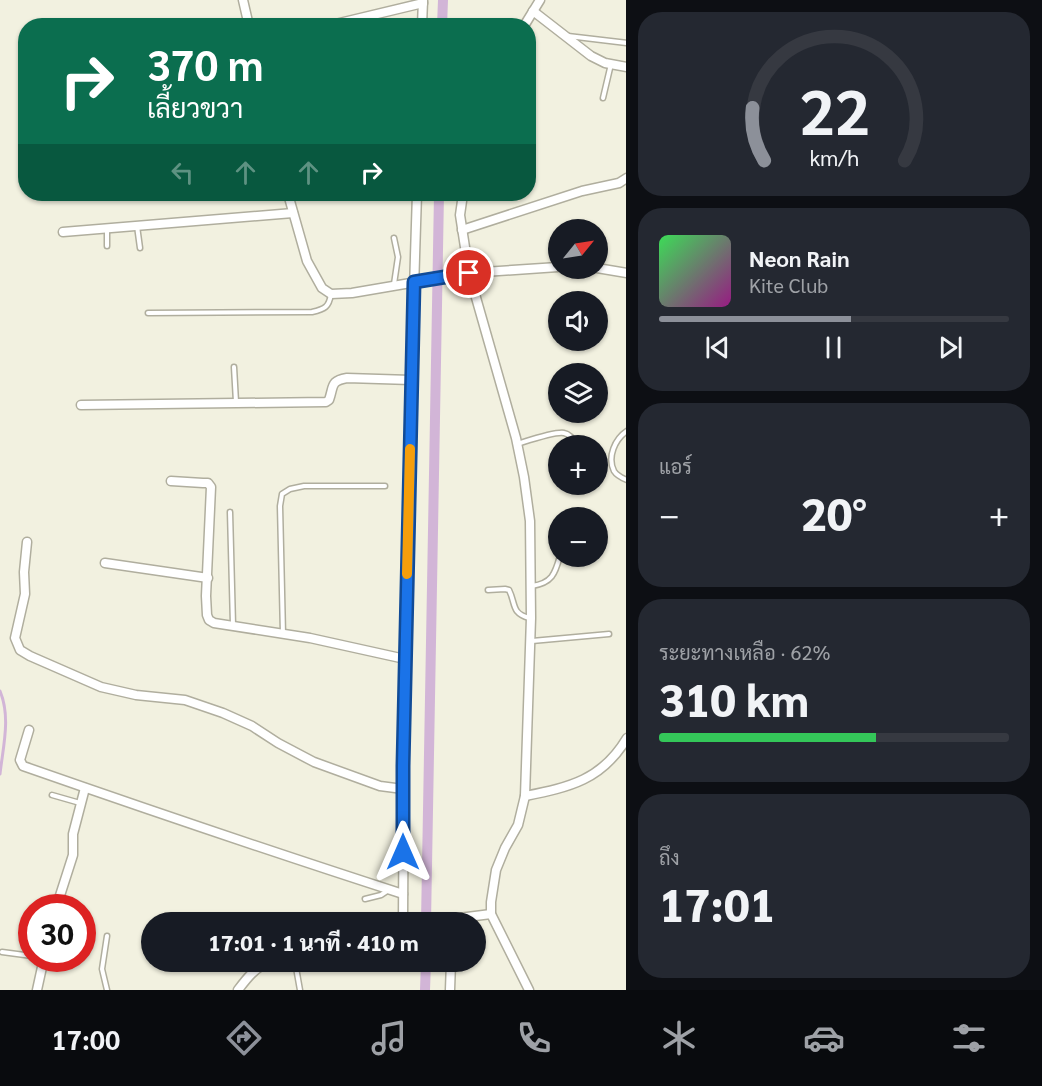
<!DOCTYPE html>
<html lang="th">
<meta charset="utf-8">
<style>
:root{--surface:#171b24;--page:#242831;--text:#f1f3f6;--muted:#9ea1a6;--line:#363941;--accent:#8c9099}
body{margin:0;font-family:Georgia,Sarabun,serif;background:var(--page);color:var(--text);height:100vh;display:flex;flex-direction:column;font-size:22px;white-space:nowrap}
*{box-sizing:border-box;margin:0}
p{font-size:20px;color:var(--muted)}
.icon{flex:none;width:33px;height:33px;fill:none;stroke:currentColor;stroke-width:2;stroke-linecap:round;stroke-linejoin:round}
.map{position:relative;flex:1;overflow:hidden}
.side{display:flex;flex-direction:column;gap:12px;padding:12px;background:#0d0f14;width:416px}
.side>*{flex:none}
.top-card{position:absolute;left:18px;top:18px;width:518px;height:183px;border-radius:24px;box-shadow:0 2px 4px #0004;background:#0b6e4f;color:#fff;overflow:hidden}
.needle{width:39px;rotate:60deg}
.controls{position:absolute;left:548px;top:219px;display:grid;gap:12px}
.controls a{display:grid;place-items:center;width:60px;height:60px;border-radius:50%;background:var(--surface);box-shadow:0 2px 4px #0004;font-size:30px}
.speed{position:absolute;left:18px;top:894px;display:flex;gap:12px;font-size:30px;font-weight:700;text-align:center}
.speed>*{display:grid;place-content:center;width:78px;height:78px;border-radius:50%;background:var(--surface);box-shadow:0 2px 4px #0004;line-height:1}
.speed .limit{border:9px solid #d22;background:#fff;color:#111}
.pin{position:absolute;display:grid;place-items:center;width:51px;height:51px;color:#fff;margin:-26px;border:3px solid #fff;border-radius:50%;box-shadow:0 2px 6px #0007}
.me{position:absolute;width:66px;margin:-33px;rotate:0deg;stroke-linejoin:round;filter:drop-shadow(0 0 4px #0008)}
.turn{display:flex;align-items:center;gap:21px;height:126px;padding:0 30px;font-size:27px}
.turn .icon{width:78px;height:78px;stroke-width:2.5}
.turn b{display:block;font-size:42px;line-height:51px}
.lanes{display:flex;align-items:center;height:57px;padding:0 30px;background:#0003;justify-content:center;gap:30px;direction:ltr}
.lanes .off{opacity:.35}
.big{font-size:45px;font-weight:800;line-height:1.1}
.side .tile{flex:1;display:flex;flex-direction:column;justify-content:center;gap:9px;min-width:0;padding:0 21px;border-radius:24px;background:var(--page)}
.side .dial{align-items:center;gap:0}
.dial svg{height:156px;overflow:visible;fill:none;stroke:var(--line);stroke-width:7;stroke-linecap:round;text-anchor:middle}
.dial text{fill:var(--text);stroke:none}
.song{display:flex;align-items:center;gap:18px}
.cover{width:72px;height:72px;border-radius:9px;background:linear-gradient(135deg,hsl(130 70% 55%),hsl(310 70% 35%))}
.played{height:6px;border-radius:3px;background:linear-gradient(90deg,var(--accent) 55%,var(--line) 55%)}
.keys{display:flex;justify-content:space-around;direction:ltr}
.heat{display:flex;justify-content:space-between;align-items:center;font-size:33px;direction:ltr}
.charge{height:9px;border-radius:4px;background:linear-gradient(90deg,#34c759 62%,var(--line) 0)}
.trip{position:absolute;left:141px;top:912px;width:345px;height:60px;border-radius:30px;background:var(--surface);box-shadow:0 2px 4px #0004;font-weight:800;line-height:60px;text-align:center}
.dock{display:flex;height:96px;justify-content:space-around;align-items:center;background:#090b0e;color:var(--muted)}
.dock .icon{width:42px;height:42px}
.dock .current{color:var(--accent)}
.dock b{font-size:27px;color:var(--text)}
main{display:flex;flex:1;min-height:0}
.map>svg:first-child{display:block}
.lines{fill:none;stroke-linecap:round;stroke-linejoin:round}
.stream{stroke:#d2b5d7;stroke-width:3}
.canal{stroke:#d2b5d7;stroke-width:10}
.lane-casing{stroke:#b0ae9e;stroke-width:7}
.street-casing{stroke:#b0ae9e;stroke-width:11}
.lane{stroke:#fff;stroke-width:4}
.street{stroke:#fff;stroke-width:8}
.route-casing{stroke:#114b97;stroke-width:15}
.route{stroke:#1a73e8;stroke-width:10}
.slow{stroke:#f59e0b;stroke-width:10}
</style>
<main>
<div class="map">
<svg width="627" height="990" viewBox="0 0 627 990">
<rect width="100%" height="100%" fill="#f2f1e0"/>
<g class="lines">
<path class="stream" d="M 0,691 C 11,717 3,747 0,774"/>
<g class="canal">
<polyline points="442,26 443,0"/>
<polyline points="426,922 439,194"/>
<polyline points="425,990 426,962"/>
</g>
<defs>
<g id="lane">
<polyline points="568,36 627,43"/>
<polyline points="603,98 611,64"/>
<polyline points="137,226 140,248"/>
<polyline points="107,229 107,246"/>
<polyline points="394,284 398,257 394,238"/>
<path d="M 148,313 L 312,312 C 325,309 329,307 331,294"/>
<polyline points="234,367 236,402"/>
<path d="M 627,431 C 615,439 607,457 614,471 C 617,476 622,478 627,480"/>
<path d="M 517,444 C 527,441 556,431 564,433 C 570,434 575,441 578,446"/>
<polyline points="230,512 233,625"/>
<polyline points="597,550 599,552"/>
<path d="M 532,586 C 552,583 555,574 560,556"/>
<path d="M 488,590 L 505,589 L 509,590 C 516,604 511,613 529,618"/>
<polyline points="283,634 280,506 282,494 290,489 304,486 385,486"/>
<polyline points="532,641 609,634"/>
<polyline points="52,795 80,803"/>
<polyline points="365,899 381,895 387,891"/>
<polyline points="107,936 102,969 107,990"/>
<polyline points="2,952 32,956"/>
<polyline points="295,962 300,990"/>
</g>
<g id="street">
<polyline points="243,0 249,26"/>
<polyline points="533,11 591,56 605,63 627,67"/>
<polyline points="327,26 423,3"/>
<polyline points="422,26 423,0"/>
<polyline points="524,26 540,0"/>
<polyline points="288,194 307,261 322,288 331,294 352,293 469,273 558,267"/>
<polyline points="463,194 460,215 469,273 516,438 524,477 530,521 531,618 525,796 518,825 505,848 496,870 491,902 491,914 529,990"/>
<polyline points="462,230 582,191 619,183 627,178"/>
<polyline points="63,232 293,213"/>
<polyline points="597,268 627,273"/>
<path d="M 81,405 L 326,402 L 329,400 C 334,386 330,381 347,378 L 411,380"/>
<polyline points="171,481 203,483 208,483 211,487 206,596 207,615 209,620 214,623 310,638 405,659"/>
<polyline points="27,542 24,572 25,594 15,638 20,650 30,656 101,687 136,695 185,700 223,713 252,726 278,743 314,762 380,786 403,789"/>
<polyline points="105,563 208,578"/>
<path d="M 29,730 L 20,760 L 23,766 C 149,810 276,853 403,894"/>
<path d="M 525,796 C 570,787 602,780 627,738"/>
<polyline points="56,908 73,855 73,834 85,788"/>
<path d="M 403,922 C 404,679 409,436 417,194"/>
<polyline points="427,922 491,914"/>
<polyline points="37,990 44,958"/>
<path d="M 238,990 C 247,978 255,968 268,962"/>
<polyline points="450,990 451,962"/>
</g>
</defs>
<use href="#lane" class="lane-casing"/>
<use href="#street" class="street-casing"/>
<use href="#lane" class="lane"/>
<use href="#street" class="street"/>
</g>
<g class="lines">
<defs>
<polyline id="route" points="403,852 403,766 414,282 469,273"/>
</defs>
<use href="#route" class="route-casing"/>
<use href="#route" class="route"/>
<polyline class="slow" points="407,574 410,449"/>
</g>
</svg>
<div class="controls">
<a><svg class="needle" viewBox="-14 -14 28 28"><path d="M0-13l5 13h-10z" fill="#e53935"/><path d="M0 13l5-13h-10z" fill="#9ea1a6"/></svg></a>
<a><svg class="icon" aria-label="sound" viewBox="0 0 24 24"><path d="M4 9h4l5-4v14l-5-4H4zM17 9q2 3 0 6"/></svg></a>
<a><svg class="icon" aria-label="layers" viewBox="0 0 24 24"><path d="M12 4l9 5-9 5-9-5zM3 14l9 5 9-5"/></svg></a>
<a>+</a>
<a>−</a>
</div>
<div class="speed"><div class="limit">30</div></div>
<div class="pin" style="left:469px;top:273px;background:#d93025"><svg class="icon" aria-label="arrive" viewBox="0 0 24 24"><path d="M6 21V4h12l-3 4 3 4H6"/></svg></div>
<svg class="me" style="left:403px;top:852px" viewBox="-20 -20 40 40"><path d="M0-17L14 15 0 8-14 15z" fill="#1a73e8" stroke="#fff" stroke-width="4"/></svg>
<div class="trip">17:01 · 1 นาที · 410 m</div>
<div class="top-card">
<div class="turn"><svg class="icon" aria-label="right" viewBox="0 0 24 24"><path d="M7 20v-9h11M14 6l5 5-5 5"/></svg><div><b>370 m</b>เลี้ยวขวา</div></div>
<div class="lanes"><svg class="icon off" aria-label="left" viewBox="0 0 24 24"><path d="M17 20v-9H6M10 6l-5 5 5 5"/></svg><svg class="icon off" aria-label="ahead" viewBox="0 0 24 24"><path d="M12 20V5M6 11l6-6 6 6"/></svg><svg class="icon off" aria-label="ahead" viewBox="0 0 24 24"><path d="M12 20V5M6 11l6-6 6 6"/></svg><svg class="icon" aria-label="right" viewBox="0 0 24 24"><path d="M7 20v-9h11M14 6l5 5-5 5"/></svg></div>
</div>
</div>
<section class="side">
<div class="tile dial"><svg viewBox="0 0 100 80">
<path d="M14 69A42 42 0 1 1 86 69"/>
<path d="M14 69A42 42 0 0 1 8 42" stroke="#8c9099"/>
<text x="50" y="56" font-size="32" font-weight="700">22</text>
<text x="50" y="72" font-size="11">km/h</text>
</svg></div>
<div class="tile">
<div class="song"><i class="cover"></i><div><b>Neon Rain</b><p>Kite Club</p></div></div>
<div class="played"></div>
<div class="keys"><svg class="icon" aria-label="previous" viewBox="0 0 24 24"><path d="M18 5L8 12l10 7zM5 5v14"/></svg><svg class="icon" aria-label="pause" viewBox="0 0 24 24"><path d="M8 5v14M16 5v14"/></svg><svg class="icon" aria-label="next" viewBox="0 0 24 24"><path d="M6 5l10 7-10 7zM19 5v14"/></svg></div>
</div>
<div class="tile"><p>แอร์</p>
<div class="heat"><a>−</a><b class="big">20°</b><a>+</a></div>
</div>
<div class="tile"><p>ระยะทางเหลือ · 62%</p><b class="big">310 km</b><div class="charge"></div></div>
<div class="tile"><p>ถึง</p><b class="big">17:01</b></div>
</section>
</main>
<nav class="dock">
<b>17:00</b>
<svg class="icon current" aria-label="directions" viewBox="0 0 24 24"><path d="M12 3l9 9-9 9-9-9zM9 14v-3h6M13 9l2 2-2 2"/></svg>
<svg class="icon" aria-label="music" viewBox="0 0 24 24"><path d="M9 18V5l10-2v13"/><circle cx="6" cy="18" r="3"/><circle cx="16" cy="16" r="3"/></svg>
<svg class="icon" aria-label="phone" viewBox="0 0 24 24"><path d="M5 4h4l2 5-3 2q2 4 5 5l2-3 5 2v4C11 20 4 13 5 4z"/></svg>
<svg class="icon" aria-label="climate" viewBox="0 0 24 24"><path d="M12 3v18M4 7l16 10M4 17L20 7"/></svg>
<svg class="icon" aria-label="car" viewBox="0 0 24 24"><path d="M5 17H2v-5l4-1 3-4h7l3 4 3 1v5h-3M9 17h6M6 11h13"/><circle cx="7" cy="17" r="2"/><circle cx="17" cy="17" r="2"/></svg>
<svg class="icon" aria-label="filters" viewBox="0 0 24 24"><path d="M4 7h16M4 17h16"/><circle cx="9" cy="7" r="2"/><circle cx="15" cy="17" r="2"/></svg>
</nav>
